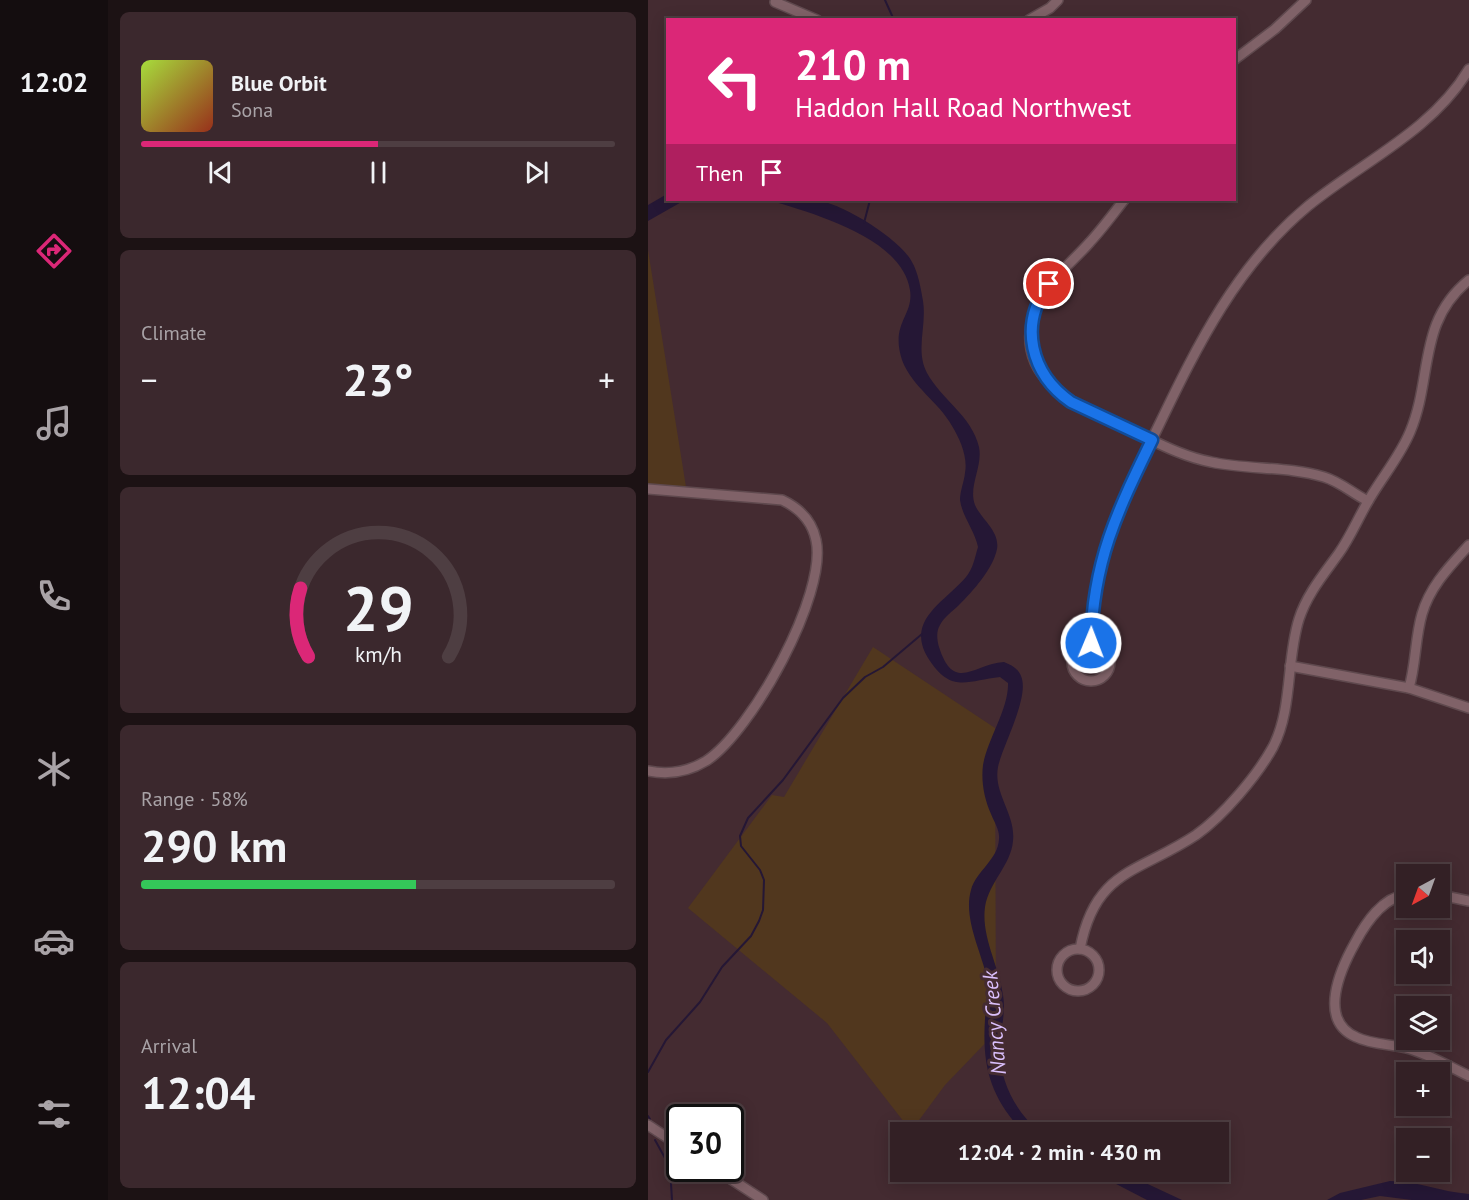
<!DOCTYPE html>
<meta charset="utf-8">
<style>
:root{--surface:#332025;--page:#3b282d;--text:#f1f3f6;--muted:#a9a3a7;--line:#4e3e42;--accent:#db2777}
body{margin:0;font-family:"PT Sans",sans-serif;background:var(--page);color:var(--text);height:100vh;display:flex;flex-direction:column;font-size:22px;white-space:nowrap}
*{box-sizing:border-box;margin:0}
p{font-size:20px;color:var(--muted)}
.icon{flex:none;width:33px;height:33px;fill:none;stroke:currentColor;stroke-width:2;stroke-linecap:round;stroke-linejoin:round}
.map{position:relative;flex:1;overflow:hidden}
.sheet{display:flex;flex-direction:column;gap:12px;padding:12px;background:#1c1214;width:540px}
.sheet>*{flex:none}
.top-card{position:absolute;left:18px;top:18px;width:570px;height:183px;border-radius:0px;box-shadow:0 3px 15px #0003,0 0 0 2px var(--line);background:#db2777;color:#fff;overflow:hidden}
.needle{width:39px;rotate:221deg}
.controls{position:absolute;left:748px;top:864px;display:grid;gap:12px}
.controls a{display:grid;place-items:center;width:54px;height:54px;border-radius:0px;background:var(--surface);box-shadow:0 3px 15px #0003,0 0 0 2px var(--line);font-size:30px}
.speed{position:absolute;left:18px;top:1104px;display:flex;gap:12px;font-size:30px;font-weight:700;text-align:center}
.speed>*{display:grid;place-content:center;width:78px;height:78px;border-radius:50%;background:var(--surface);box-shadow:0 3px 15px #0003,0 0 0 2px var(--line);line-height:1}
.speed .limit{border:3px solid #111;border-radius:9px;background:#fff;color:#111}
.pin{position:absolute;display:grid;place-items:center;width:51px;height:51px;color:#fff;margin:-26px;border:3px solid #fff;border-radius:50%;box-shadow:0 2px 6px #0007}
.me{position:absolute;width:66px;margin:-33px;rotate:1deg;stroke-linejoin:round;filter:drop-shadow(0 0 4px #0008)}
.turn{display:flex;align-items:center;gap:21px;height:126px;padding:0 30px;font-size:27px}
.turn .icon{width:78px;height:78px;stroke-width:2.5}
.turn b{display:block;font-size:42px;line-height:51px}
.then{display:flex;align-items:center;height:57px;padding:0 30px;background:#0003;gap:12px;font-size:22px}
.big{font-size:45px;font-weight:600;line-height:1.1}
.sheet .tile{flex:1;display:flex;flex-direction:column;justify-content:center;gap:9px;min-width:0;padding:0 21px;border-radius:9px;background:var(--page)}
.sheet .dial{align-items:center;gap:0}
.dial svg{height:156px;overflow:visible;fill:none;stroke:var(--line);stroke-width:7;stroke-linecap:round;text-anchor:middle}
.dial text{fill:var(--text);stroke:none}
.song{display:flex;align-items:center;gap:18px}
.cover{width:72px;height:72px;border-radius:9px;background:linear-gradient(135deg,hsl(80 70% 55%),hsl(10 70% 35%))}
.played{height:6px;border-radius:3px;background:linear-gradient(90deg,var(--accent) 50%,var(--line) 50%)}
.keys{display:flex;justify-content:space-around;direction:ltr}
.heat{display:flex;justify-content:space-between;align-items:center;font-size:33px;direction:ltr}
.charge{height:9px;border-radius:4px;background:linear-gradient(90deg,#34c759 58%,var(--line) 0)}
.trip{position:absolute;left:242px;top:1122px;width:339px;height:60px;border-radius:0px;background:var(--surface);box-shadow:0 3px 15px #0003,0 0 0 2px var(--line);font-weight:600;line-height:60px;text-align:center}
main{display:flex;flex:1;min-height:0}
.menu{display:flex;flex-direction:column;width:108px;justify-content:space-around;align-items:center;background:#140d0f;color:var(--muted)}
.menu .icon{width:42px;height:42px}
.menu .on{color:var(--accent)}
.menu b{font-size:27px;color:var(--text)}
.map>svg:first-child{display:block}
.green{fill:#51371e}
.water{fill:#251735}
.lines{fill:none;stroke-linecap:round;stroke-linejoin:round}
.stream{stroke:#251735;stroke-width:2}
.minor-casing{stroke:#5f494e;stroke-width:12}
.minor{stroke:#806268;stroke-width:9}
.route-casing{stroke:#114b97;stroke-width:15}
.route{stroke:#1a73e8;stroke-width:10}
.labels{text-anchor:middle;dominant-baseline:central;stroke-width:6;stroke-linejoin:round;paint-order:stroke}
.water-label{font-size:21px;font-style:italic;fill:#dabffc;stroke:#442b31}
</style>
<main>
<nav class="menu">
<b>12:02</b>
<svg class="icon on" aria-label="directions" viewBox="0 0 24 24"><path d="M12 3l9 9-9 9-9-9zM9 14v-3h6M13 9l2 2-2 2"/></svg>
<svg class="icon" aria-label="music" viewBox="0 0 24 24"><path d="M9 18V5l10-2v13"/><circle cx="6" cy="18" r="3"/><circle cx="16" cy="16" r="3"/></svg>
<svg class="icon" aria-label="phone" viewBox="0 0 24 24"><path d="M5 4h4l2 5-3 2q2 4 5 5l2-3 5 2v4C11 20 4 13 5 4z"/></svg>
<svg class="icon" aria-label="climate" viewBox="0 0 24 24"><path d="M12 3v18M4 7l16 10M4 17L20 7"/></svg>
<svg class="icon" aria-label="car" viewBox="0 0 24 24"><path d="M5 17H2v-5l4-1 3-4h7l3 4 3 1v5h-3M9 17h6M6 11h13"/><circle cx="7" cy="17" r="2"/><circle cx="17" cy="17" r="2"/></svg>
<svg class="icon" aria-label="filters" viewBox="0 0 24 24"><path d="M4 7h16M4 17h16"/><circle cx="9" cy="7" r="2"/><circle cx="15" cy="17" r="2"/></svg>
</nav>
<section class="sheet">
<div class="tile">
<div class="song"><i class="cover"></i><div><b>Blue Orbit</b><p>Sona</p></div></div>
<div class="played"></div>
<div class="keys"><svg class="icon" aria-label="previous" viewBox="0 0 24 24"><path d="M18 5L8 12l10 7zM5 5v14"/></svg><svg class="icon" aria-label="pause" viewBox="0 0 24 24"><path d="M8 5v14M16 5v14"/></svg><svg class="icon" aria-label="next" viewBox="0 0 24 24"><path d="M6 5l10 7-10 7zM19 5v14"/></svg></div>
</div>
<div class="tile"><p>Climate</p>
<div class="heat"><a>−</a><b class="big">23°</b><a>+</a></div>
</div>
<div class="tile dial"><svg viewBox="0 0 100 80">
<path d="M14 69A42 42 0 1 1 86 69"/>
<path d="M14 69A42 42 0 0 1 10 34" stroke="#db2777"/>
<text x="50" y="56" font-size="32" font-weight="700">29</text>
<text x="50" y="72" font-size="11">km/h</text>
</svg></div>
<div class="tile"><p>Range · 58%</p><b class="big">290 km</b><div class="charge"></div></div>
<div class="tile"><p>Arrival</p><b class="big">12:04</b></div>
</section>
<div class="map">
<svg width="821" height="1200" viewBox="0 0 821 1200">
<rect width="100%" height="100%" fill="#442b31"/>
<g class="green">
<polygon points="0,250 38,487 0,488"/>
<polygon points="225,647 347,728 348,1032 297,1085 263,1131 179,1023 40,908 124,795 136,797"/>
</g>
<g class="water">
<polygon points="19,194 20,200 37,200 0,221 0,205"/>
<path d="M 121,200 C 136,199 152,198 167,200 C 193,202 252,239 264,262 C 270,272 273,289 275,301 C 279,326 267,350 279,373 C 293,399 324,416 331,447 C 335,467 320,486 327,505 C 333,519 352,531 349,549 C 345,569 325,591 311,605 C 305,611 296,617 292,625 C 288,631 289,640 291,647 C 306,694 327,663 356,662 C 363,665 370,668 373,676 C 382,697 355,744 350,767 C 345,794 368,814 365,841 C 363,865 341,882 337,907 C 333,937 351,966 355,995 C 358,1011 353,1029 352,1045 C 350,1078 367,1112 392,1132 L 374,1131 C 342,1096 334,1066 337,1019 C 338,1005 342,992 339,978 C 333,951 315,918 323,890 C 328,871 350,860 351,839 C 352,830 346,822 343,814 C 336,798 333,781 335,765 C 340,738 361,708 360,683 L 352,677 C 321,680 304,694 282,661 C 255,621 296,603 318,577 C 325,569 327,557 330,547 C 327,531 314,516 312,500 C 312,491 316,482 317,473 C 320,457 312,439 304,426 C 291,402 264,387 254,360 C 242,323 266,316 262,290 C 254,237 163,213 121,200 Z"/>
<polygon points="445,1172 474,1172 534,1200 499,1200"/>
<path d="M 742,1181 C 769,1181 794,1192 821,1194 L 821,1200 L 764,1200 L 732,1196 L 713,1200 L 679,1200 L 692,1193 Z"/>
</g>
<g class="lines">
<g class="stream">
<polyline points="237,0 246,20"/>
<polyline points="216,223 222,200"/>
<polyline points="0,1072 18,1040 52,1002 74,967 103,936 111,921 115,910 116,880 112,870 93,846 92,836 100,818 135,780 195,698 217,677 235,667 274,634"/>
<polyline points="0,1116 2,1119"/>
<polyline points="7,1140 22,1167 24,1200"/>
</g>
<defs>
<g id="minor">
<polyline points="127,2 169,20"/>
<polyline points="381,20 402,8 410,0"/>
<polyline points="586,60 627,29 658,0"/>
<path d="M 476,200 C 465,214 454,229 442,242 C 423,264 397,282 387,309 C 362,381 432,407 482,430 C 508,442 535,457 563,462 C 600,470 640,466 676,477 C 693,482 705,494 720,501"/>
<path d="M 0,489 L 134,500 C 151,508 164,521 168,540 C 180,594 103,732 58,761 C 40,772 20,775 0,771"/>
<circle cx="443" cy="662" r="19"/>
<path d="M 443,643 C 445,556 474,501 511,425 C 550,344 589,265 660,206 C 714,162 784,131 821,69"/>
<polyline points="642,666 761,688 821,708"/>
<path d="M 761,688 C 768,664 767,638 774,614 C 782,586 802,566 821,545"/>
<path d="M 759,894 C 734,898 718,922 707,943 C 693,968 669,1020 708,1037 C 724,1045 745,1044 762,1049 C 782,1055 802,1067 821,1076"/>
<polyline points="792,895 821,901"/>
<path d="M 432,949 C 447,869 491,873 548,835 C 575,816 609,776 625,747 C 645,708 638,660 651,619 C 659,594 676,574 691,553 C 703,536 711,516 722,498 C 735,476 752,456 762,432 C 785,378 769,322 821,280"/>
<circle cx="430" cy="970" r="21"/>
<polyline points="0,1125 32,1146"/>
<polyline points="66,1168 115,1200"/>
</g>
</defs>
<use href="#minor" class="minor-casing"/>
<use href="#minor" class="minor"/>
</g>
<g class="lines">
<defs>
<path id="route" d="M 401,284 C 370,325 383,374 423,402 L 504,440 C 469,512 445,561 443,643"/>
</defs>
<use href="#route" class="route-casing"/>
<use href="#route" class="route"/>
</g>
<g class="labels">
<g class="water-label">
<text transform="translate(346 1023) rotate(-95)">Nancy Creek</text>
</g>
</g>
</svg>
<div class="controls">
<a><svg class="needle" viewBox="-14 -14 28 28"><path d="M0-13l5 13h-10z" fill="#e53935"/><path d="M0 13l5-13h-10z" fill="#a9a3a7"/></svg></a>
<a><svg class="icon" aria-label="sound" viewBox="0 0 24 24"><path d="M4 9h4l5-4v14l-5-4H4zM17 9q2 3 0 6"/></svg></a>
<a><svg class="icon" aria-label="layers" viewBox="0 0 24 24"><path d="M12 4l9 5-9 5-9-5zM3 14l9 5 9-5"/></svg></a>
<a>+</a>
<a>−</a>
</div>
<div class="speed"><div class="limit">30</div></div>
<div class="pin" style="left:401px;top:284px;background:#d93025"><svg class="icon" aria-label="arrive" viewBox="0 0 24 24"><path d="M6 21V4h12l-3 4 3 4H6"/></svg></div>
<svg class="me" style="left:443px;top:643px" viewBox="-20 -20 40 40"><circle r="17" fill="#1a73e8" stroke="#fff" stroke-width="3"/><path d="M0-11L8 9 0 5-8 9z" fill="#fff"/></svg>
<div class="trip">12:04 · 2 min · 430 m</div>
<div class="top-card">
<div class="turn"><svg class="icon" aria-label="left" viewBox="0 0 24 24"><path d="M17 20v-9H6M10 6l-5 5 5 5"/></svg><div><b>210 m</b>Haddon Hall Road Northwest</div></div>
<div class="then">Then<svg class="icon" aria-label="arrive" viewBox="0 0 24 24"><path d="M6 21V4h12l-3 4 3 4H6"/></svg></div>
</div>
</div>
</main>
